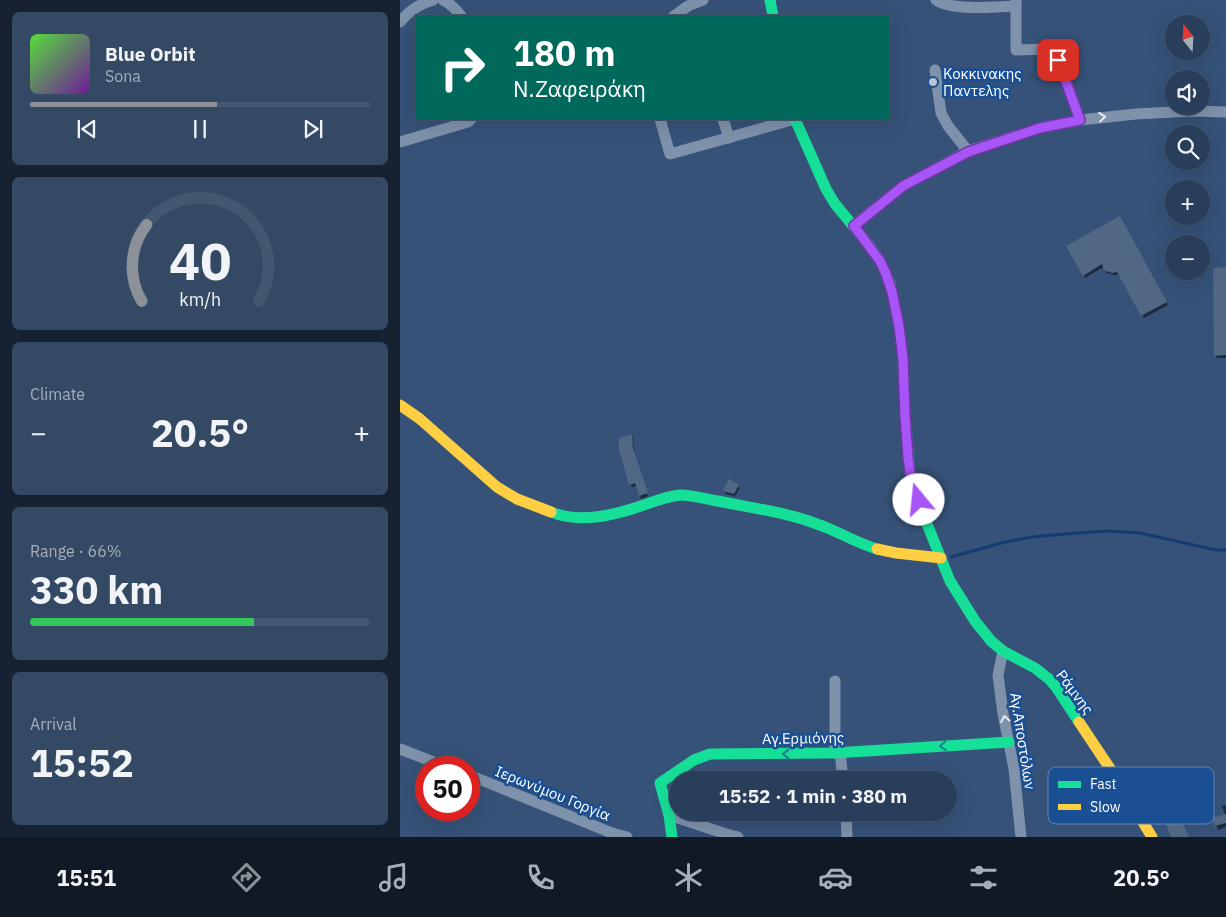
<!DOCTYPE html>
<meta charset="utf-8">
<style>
:root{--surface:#283e5a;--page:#344963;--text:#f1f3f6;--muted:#a5aebb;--line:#445770;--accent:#8c9099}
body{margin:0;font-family:"IBM Plex Sans",sans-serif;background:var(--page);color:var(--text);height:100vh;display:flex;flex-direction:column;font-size:19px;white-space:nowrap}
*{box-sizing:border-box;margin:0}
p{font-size:16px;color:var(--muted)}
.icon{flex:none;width:28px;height:28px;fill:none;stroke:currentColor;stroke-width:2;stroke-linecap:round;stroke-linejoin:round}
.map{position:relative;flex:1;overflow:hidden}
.details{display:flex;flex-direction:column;gap:12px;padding:12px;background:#162232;width:400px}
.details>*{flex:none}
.banner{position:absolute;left:15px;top:15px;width:475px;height:105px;border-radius:0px;box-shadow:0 5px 20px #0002,0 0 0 1px var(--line);background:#00695c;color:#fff;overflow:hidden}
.needle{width:32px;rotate:342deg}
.buttons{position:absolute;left:765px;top:15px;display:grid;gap:10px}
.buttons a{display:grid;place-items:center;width:45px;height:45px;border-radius:50%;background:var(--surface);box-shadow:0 5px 20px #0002,0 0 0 1px var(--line);font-size:25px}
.speed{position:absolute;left:15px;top:756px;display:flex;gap:10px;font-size:25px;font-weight:700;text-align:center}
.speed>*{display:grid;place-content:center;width:65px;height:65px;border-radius:50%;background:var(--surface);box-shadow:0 5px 20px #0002,0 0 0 1px var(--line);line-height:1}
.speed .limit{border:8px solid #d22;background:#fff;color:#111}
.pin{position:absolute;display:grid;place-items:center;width:42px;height:42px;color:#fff;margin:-21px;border-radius:10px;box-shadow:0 2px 8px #0006}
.me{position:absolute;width:55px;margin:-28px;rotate:343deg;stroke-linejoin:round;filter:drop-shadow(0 0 4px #0008)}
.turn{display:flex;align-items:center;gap:18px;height:105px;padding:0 15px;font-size:22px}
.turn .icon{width:65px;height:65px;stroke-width:2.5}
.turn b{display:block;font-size:35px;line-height:42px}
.big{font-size:38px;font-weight:700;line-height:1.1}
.details .card{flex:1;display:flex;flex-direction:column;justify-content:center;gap:8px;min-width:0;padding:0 18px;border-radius:8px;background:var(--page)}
.details .dial{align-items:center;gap:0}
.dial svg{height:130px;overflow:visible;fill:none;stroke:var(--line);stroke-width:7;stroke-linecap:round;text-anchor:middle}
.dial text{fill:var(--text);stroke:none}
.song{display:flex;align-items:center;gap:15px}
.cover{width:60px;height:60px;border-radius:8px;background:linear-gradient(135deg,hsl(110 70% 55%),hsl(280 70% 35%))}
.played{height:5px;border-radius:2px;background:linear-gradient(90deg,var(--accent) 55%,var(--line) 55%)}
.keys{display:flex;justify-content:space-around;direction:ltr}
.heat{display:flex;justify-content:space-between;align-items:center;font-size:28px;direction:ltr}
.charge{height:8px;border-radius:4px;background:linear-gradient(90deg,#34c759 66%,var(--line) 0)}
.trip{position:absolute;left:269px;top:771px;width:288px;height:50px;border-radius:25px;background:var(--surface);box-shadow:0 5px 20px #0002,0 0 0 1px var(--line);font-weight:700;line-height:50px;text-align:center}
.dock{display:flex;height:80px;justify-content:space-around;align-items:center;background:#101924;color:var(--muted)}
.dock .icon{width:35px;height:35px}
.dock .selected{color:var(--accent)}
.dock b{font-size:22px;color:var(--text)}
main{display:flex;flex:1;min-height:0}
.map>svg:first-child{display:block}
.shadow{fill:#0007}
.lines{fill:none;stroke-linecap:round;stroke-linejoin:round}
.stream{stroke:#143c72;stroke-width:3}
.building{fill:#516885}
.street{stroke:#7e92ab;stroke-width:11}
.fast{stroke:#16e098;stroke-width:11}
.slow{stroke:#ffcf43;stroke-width:11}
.oneway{stroke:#e5e9ee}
.oneway2{stroke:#198295}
.route-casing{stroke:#6d37a1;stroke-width:12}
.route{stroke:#a855f7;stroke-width:9}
.poi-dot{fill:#b9c2d0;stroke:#1a4f94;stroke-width:2}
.labels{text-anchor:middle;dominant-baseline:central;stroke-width:5;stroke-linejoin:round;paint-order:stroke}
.poi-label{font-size:15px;fill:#fff;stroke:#1a4f94;text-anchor:start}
.street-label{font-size:15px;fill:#fff;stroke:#1a4f94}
.key{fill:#1a4f94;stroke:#5f84b4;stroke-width:1}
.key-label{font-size:14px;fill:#fff}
</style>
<main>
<section class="details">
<div class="card">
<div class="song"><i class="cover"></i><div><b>Blue Orbit</b><p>Sona</p></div></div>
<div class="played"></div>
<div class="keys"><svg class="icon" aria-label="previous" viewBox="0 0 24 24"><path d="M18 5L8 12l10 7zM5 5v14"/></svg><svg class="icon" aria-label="pause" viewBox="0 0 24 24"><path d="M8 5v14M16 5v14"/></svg><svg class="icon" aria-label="next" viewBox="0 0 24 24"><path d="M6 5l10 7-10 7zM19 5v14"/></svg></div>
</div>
<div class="card dial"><svg viewBox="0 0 100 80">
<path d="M14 69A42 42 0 1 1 86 69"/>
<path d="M14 69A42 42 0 0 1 17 22" stroke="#8c9099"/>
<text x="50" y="56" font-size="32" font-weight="700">40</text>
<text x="50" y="72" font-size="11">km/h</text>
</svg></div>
<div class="card"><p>Climate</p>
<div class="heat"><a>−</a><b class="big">20.5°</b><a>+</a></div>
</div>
<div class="card"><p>Range · 66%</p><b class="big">330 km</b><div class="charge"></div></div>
<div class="card"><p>Arrival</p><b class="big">15:52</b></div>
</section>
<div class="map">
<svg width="826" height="837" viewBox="0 0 826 837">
<rect width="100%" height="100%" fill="#365278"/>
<g class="shadow">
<polygon points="719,218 768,305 744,318 720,274 715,275 707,273 705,266 685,278 668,246"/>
<polygon points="826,269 826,358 817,358 815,355"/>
<polygon points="232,436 233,438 234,451 248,496 241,499 237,486 232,487 230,484"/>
<polygon points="338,486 340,488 335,496 326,494 324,491"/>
<polygon points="826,805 826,827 818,830 814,819 825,815 822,806"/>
</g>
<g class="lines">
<polyline class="stream" points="551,557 605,542 632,537 665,534 708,531 740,533 816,550 826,550"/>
</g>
<g class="building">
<polygon points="720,216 767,302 741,316 717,272 712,273 704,270 702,264 683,276 666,246"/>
<polygon points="826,267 826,355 814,356 813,268"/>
<polygon points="232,434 233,448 248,493 239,496 235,483 229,485 218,446 219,446 219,438"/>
<polygon points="329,479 339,485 334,494 323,491"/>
<polygon points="826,814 826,823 815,826 812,818"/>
<polygon points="780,816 789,837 771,837 765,821"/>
</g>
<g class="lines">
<g class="street">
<path d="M 43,0 C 51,4 56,9 61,16"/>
<path d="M 536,0 C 550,11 598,7 616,6"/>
<polyline points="616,0 616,50 652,49 656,53 680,120"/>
<polyline points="274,16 288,6 303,0"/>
<path d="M 0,22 C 10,10 18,5 33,0"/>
<polyline points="535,70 541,113 548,126 568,151"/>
<polyline points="260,119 270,154 395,119"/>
<polyline points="323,119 329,138"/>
<polyline points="0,142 68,122 71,119"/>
<polyline points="453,226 503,186 514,180 568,151 640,128 680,120 736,114 792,111 826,112"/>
<polyline points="603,651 598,675 603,714 614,769 621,837"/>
<polyline points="0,749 49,768"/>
<polyline points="440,752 443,780"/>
<polyline points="435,753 435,681"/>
<polyline points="69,775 212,833 227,837"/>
<polyline points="446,812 447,837"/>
<polyline points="269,815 323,833 338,837"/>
</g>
<g class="fast">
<polyline points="370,0 373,16"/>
<polyline points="395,119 426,189 435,204 469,245 480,261 490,283 499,326 503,359 505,415 510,473 523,514 550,581 575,621 591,641 603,651 635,668 649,679 656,687 679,722"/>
<path d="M 151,512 C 180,524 215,515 244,505 C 255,501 268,496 280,495 C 292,495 306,499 318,501 C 351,508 386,512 417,524 C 438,531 456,543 477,549"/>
<polyline points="272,837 269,815 260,783 294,760 310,754 435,753 609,742"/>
</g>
<g class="slow">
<polyline points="0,405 20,419 97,487 117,499 151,512"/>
<polyline points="477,549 496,553 541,558"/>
<polyline points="679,722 715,776 752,837"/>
</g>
</g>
<defs><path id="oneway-chevron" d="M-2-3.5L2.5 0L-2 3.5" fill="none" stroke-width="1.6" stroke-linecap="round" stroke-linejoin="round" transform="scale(1.25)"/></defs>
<g class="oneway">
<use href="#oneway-chevron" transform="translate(702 117) rotate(-6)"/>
<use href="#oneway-chevron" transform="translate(605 719) rotate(-100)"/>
</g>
<g class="oneway2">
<use href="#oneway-chevron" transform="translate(543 746) rotate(176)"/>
<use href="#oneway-chevron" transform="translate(386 754) rotate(-180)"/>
</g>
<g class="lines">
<defs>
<polyline id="route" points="519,500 510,472 508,457 505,415 503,359 499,326 492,292 486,274 480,261 454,226 503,186 568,152 640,128 680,120 658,60"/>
</defs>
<use href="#route" class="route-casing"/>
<use href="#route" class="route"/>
</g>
<circle class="poi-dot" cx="533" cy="82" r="5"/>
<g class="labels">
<g class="poi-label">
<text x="543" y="73">Κοκκινακης<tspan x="543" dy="17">Παντελης</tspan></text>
</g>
<g class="street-label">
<text transform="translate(675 692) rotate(53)">Ράμνης</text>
<text transform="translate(403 738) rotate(-1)">Αγ.Ερμιόνης</text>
<text transform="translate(623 741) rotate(81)">Αγ.Αποστόλων</text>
<text transform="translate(153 793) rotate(22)">Ιερωνύμου Γοργία</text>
</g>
</g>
<rect x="648" y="767" width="166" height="57" rx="8" class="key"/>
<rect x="658" y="781" width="23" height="7" fill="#16e098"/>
<rect x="658" y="804" width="23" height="6" fill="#ffcf43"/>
<g class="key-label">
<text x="690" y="789">Fast</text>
<text x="690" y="812">Slow</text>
</g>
</svg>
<div class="buttons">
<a><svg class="needle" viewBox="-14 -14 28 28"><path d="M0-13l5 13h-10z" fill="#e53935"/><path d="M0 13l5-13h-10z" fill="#a5aebb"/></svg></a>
<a><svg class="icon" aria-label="sound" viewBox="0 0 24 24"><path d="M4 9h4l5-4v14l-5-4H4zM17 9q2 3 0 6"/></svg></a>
<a><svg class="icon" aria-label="search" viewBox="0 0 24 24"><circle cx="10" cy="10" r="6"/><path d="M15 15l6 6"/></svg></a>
<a>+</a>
<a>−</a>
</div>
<div class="speed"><div class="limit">50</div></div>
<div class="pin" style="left:658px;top:60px;background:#d93025"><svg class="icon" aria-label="arrive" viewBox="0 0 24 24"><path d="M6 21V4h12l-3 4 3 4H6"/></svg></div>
<svg class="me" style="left:519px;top:500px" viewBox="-20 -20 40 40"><circle r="19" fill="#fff"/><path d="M0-13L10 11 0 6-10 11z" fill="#a855f7"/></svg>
<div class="trip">15:52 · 1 min · 380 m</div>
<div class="banner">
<div class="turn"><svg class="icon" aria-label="right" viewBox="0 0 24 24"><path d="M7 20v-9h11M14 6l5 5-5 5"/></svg><div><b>180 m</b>Ν.Ζαφειράκη</div></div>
</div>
</div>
</main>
<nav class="dock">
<b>15:51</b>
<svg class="icon selected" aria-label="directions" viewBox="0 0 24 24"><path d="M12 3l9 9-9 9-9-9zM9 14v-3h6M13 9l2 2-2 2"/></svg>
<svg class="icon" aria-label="music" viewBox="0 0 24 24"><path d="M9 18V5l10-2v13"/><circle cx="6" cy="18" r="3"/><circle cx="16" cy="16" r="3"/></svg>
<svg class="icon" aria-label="phone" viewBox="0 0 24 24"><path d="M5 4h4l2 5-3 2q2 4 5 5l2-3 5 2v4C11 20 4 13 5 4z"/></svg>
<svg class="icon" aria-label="climate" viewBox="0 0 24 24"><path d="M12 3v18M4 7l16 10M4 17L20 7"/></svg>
<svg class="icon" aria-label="car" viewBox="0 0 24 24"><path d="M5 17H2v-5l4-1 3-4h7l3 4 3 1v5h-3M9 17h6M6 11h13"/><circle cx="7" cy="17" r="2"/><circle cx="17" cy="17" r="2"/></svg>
<svg class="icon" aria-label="filters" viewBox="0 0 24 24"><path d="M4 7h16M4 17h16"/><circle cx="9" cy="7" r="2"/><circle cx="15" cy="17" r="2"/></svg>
<b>20.5°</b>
</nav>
